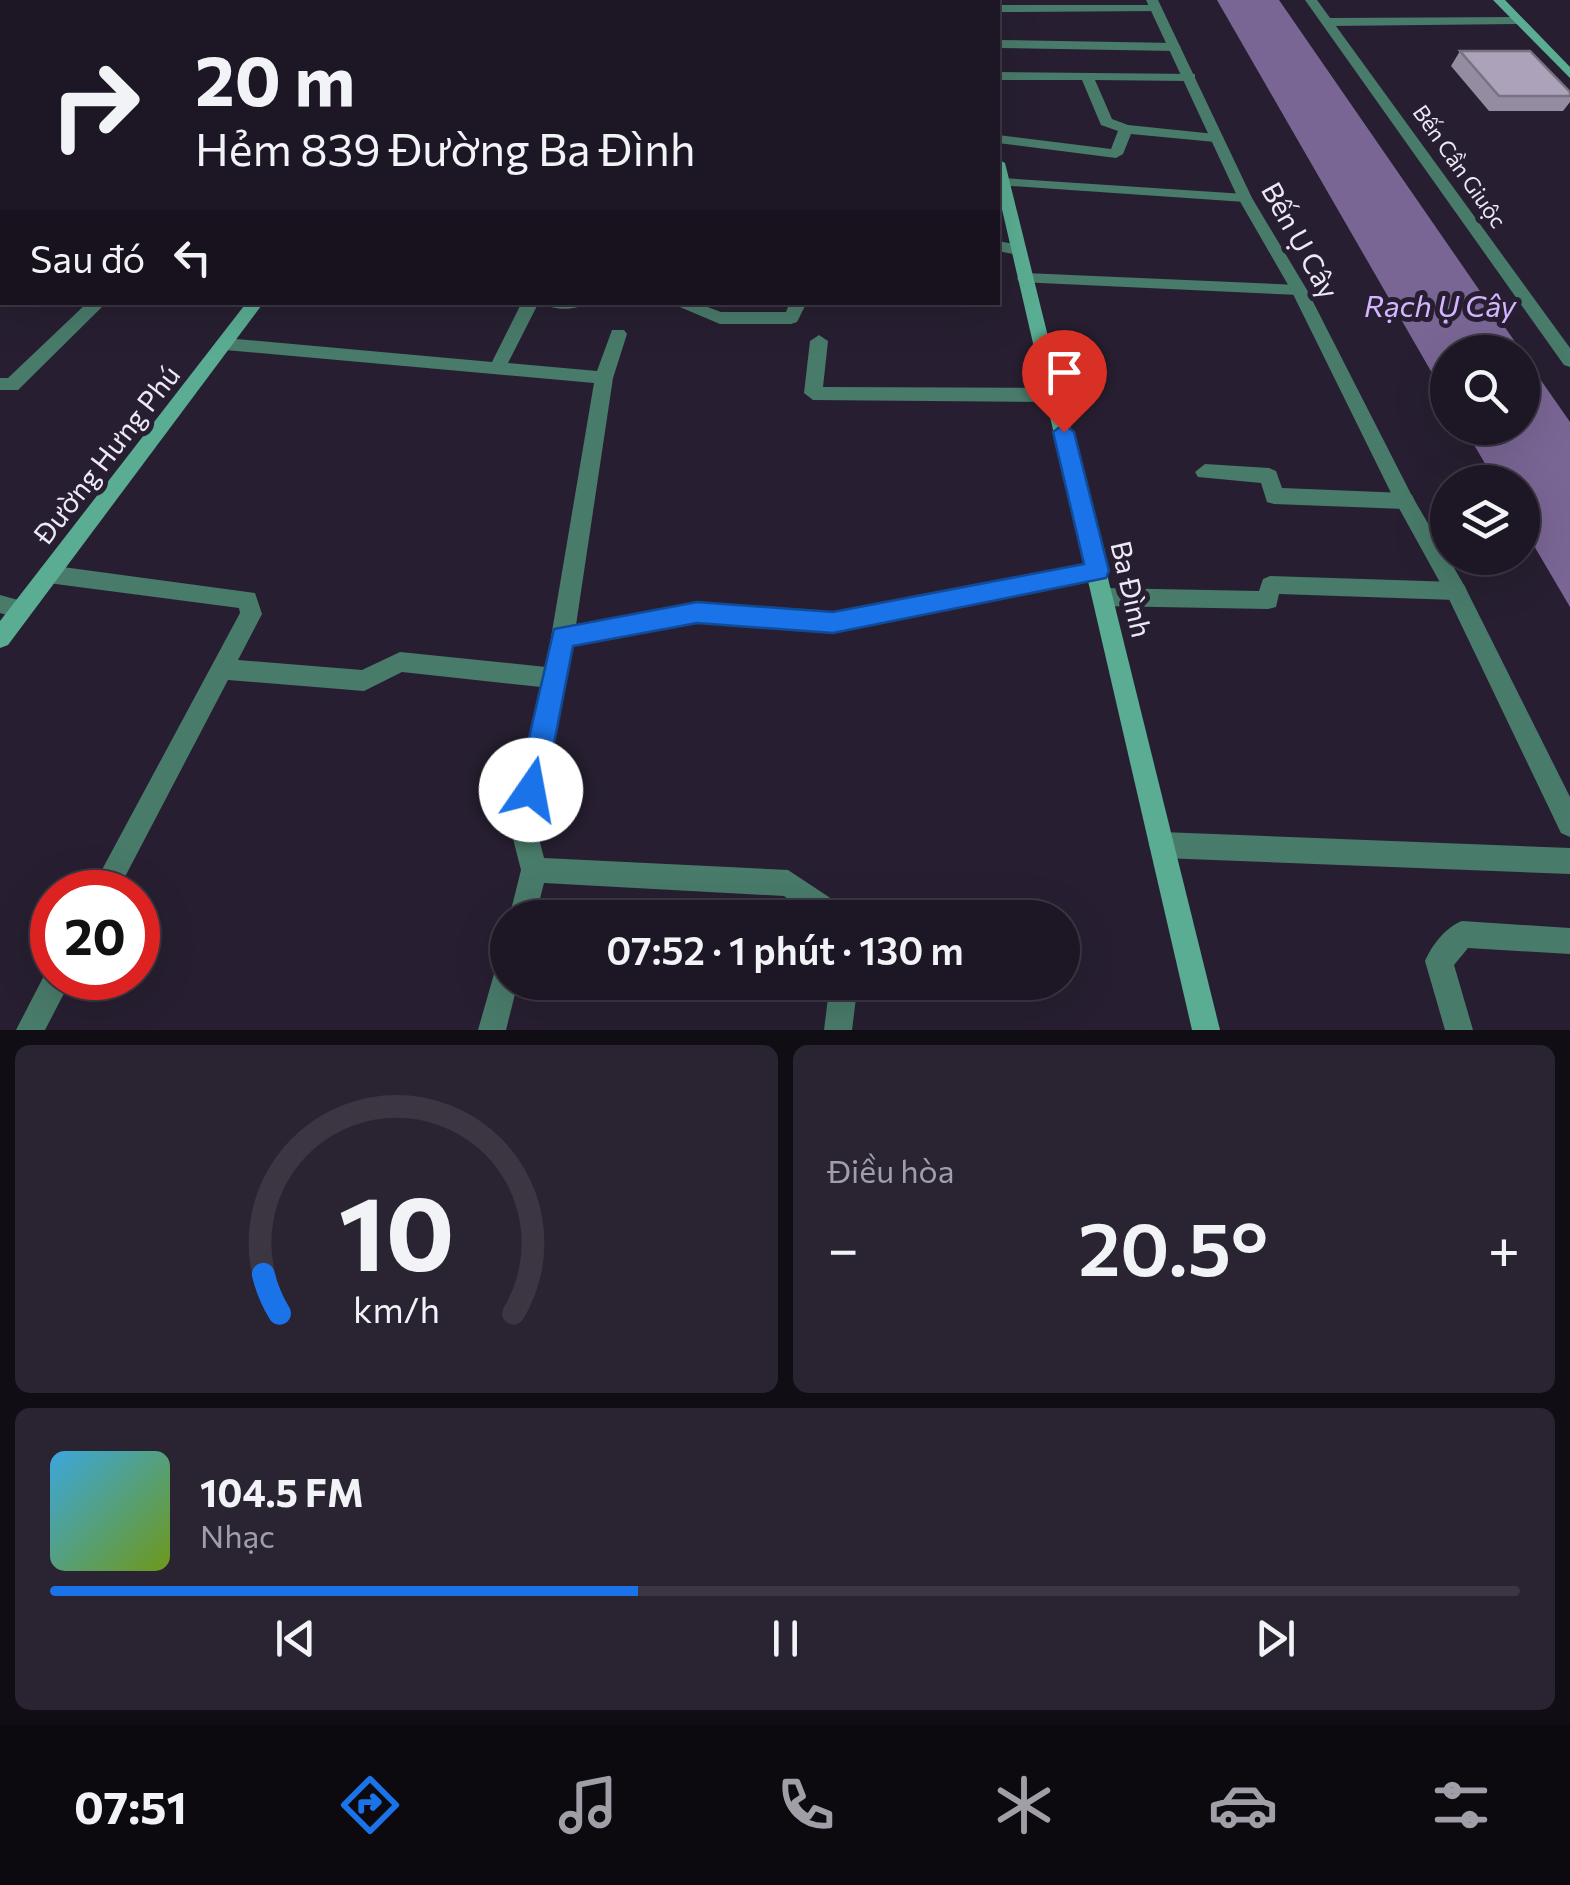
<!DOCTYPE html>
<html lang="vi">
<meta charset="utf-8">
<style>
:root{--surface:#1d1725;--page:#2a2432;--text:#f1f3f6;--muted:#a09fa7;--line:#3b3642;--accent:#1a73e8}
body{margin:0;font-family:Commissioner,sans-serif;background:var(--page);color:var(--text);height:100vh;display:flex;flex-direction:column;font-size:38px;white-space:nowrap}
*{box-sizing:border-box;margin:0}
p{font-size:32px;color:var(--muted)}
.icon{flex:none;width:55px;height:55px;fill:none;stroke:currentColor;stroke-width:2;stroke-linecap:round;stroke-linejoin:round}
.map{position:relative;height:1030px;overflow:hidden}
.details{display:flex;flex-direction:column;gap:15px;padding:15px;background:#100d14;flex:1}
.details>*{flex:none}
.top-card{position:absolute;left:0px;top:0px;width:1000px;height:305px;box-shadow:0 10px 40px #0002,0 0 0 2px var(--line);background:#1d1725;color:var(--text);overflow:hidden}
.fabs{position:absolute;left:1430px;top:335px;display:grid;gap:20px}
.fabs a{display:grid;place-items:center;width:110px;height:110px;border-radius:50%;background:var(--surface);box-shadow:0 10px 40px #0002,0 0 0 2px var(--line);font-size:50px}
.speed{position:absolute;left:30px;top:870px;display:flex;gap:20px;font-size:50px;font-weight:700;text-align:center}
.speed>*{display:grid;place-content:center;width:130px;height:130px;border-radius:50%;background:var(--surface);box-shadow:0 10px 40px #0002,0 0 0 2px var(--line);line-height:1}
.speed .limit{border:15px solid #d22;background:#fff;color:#111}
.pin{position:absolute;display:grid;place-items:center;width:85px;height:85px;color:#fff;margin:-102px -42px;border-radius:50% 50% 50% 0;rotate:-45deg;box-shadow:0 0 10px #0007}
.pin .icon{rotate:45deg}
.me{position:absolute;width:110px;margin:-55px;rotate:12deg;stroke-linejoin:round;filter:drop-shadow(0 0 8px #0008)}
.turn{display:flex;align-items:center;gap:35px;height:210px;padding:0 30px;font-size:45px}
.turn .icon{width:130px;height:130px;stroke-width:2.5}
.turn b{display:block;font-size:70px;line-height:85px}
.then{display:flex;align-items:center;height:95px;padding:0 30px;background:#0003;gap:20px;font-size:38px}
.big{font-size:75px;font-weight:600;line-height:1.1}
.details .card{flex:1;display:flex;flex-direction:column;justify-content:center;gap:15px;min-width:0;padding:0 35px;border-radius:15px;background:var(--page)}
.details .dial{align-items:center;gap:0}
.dial svg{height:260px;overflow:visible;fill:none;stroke:var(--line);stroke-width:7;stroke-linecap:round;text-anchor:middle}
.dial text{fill:var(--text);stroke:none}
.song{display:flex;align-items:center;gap:30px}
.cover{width:120px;height:120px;border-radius:15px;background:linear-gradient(135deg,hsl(200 70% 55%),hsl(80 70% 35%))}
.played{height:10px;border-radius:5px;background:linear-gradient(90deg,var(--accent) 40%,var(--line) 40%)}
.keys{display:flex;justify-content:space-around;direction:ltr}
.heat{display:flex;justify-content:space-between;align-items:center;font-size:55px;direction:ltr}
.details .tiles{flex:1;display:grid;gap:15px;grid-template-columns:1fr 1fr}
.card:last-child{grid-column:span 2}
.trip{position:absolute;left:490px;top:900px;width:590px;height:100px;border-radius:50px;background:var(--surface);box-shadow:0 10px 40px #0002,0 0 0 2px var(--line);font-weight:600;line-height:100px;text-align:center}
.dock{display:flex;height:160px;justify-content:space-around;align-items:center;background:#0c090f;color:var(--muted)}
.dock .icon{width:70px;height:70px}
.dock .current{color:var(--accent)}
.dock b{font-size:45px;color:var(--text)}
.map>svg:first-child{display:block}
.water{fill:#7a6695}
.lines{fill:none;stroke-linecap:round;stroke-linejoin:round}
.lane{fill:#497b6a;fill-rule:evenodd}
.street{fill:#497b6a;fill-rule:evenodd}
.secondary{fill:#5aad92;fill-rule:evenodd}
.wall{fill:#948ca0}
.building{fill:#aca3ba;stroke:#787282;stroke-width:2.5}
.route{fill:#1a73e8;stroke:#114b97;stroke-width:2.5}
.labels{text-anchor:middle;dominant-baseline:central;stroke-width:10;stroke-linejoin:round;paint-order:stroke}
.far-street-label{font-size:22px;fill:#ede8f5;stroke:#271f31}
.street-label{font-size:28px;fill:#ede8f5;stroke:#271f31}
.water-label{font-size:30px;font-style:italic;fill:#d4b5ff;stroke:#271f31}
</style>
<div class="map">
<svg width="1570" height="1030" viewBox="0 0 1570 1030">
<rect width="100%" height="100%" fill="#271f31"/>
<g class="water">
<polygon points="1217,0 1279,0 1522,352 1448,352 1447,399"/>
<polygon points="1522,353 1570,422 1570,607 1523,527 1522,482 1496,482 1464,428 1522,428"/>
</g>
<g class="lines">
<g class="lane">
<polygon points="1156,5 1162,9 1160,11 998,12 998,5"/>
<polygon points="1522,17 1522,23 1518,24 1330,26 1324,22 1330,18"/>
<polygon points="998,40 1175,43 1181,47 1175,51 998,48"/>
<polygon points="998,72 1195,74 1195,80 1190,81 1095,80 1112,119 1128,125 1215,134 1222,138 1215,142 1131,134 1123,154 1116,158 998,143 998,135 1111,149 1118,131 1101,125 1082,80 998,80"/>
<rect x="0" y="167" width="2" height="8"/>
<polygon points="1002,178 1245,194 1252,198 1245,202 998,185 998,179"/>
<polygon points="1025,273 1299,285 1307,290 1299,295 1019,282 1017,278"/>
<polygon points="88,302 107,302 18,390 0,390 0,378 8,378"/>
<polygon points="522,302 539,302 508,363 597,371 612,330 624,330 627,334 613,378 576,625 697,604 833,612 1097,562 1104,565 1107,571 1104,577 1097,580 833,632 697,622 572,645 536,827 544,858 788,870 847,909 851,918 815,918 784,896 544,883 535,918 509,918 521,870 510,827 541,687 402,672 364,691 228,680 117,892 90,892 240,613 239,608 48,583 41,580 38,574 41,568 48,565 255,593 262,614 238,660 362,670 400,652 546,667 594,383 225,350 216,344 225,338 492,362"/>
<path d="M 541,302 L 588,302 C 578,311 551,311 541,302 Z"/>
<polygon points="668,302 694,302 721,312 786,312 790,302 807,302 797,322 791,324 720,324"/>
<polygon points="819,335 828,341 823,387 1054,388 1063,395 1054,402 813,400 804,393 810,341"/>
<polygon points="1205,464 1269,468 1276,471 1282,488 1405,493 1412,495 1415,501 1412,507 1405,509 1274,504 1267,502 1261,483 1198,477 1195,472"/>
<polygon points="1270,576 1456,582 1464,585 1467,591 1464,597 1456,600 1279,594 1276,607 1268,609 1103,606 1095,604 1092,597 1095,590 1103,588 1259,591 1263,579"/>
<polygon points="0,595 29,603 32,610 29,617 21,619 0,613"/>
<polygon points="1162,832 1570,848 1570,874 1162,858 1153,854 1149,845 1153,836"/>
<path d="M 1462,921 L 1570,928 L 1570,954 L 1468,948 L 1454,965 L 1473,1030 L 1445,1030 L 1425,961 C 1432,945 1446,927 1462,921 Z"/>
<polygon points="508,957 508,982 518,982 506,1030 478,1030 498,960"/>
<polygon points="52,967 52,978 72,978 45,1030 16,1030 48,968"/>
<polygon points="830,982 858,982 852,1030 824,1030"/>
</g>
<g class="street">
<polygon points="1146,0 1158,0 1252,198 1307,290 1412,496 1464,585 1570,797 1570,837 1561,833 1448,597 1395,501 1291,290 1238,198"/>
<polygon points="1305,0 1317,0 1570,348 1570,367 1564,365"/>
<rect x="0" y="28" width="2" height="8"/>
<polygon points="998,241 1024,246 1026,250 1018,255 998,251"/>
</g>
<g class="secondary">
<polygon points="952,0 964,0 965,2 954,2"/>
<polygon points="1493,0 1505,0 1570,67 1570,78"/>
<polygon points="998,159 1005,163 1220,1030 1192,1030 998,192"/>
<polygon points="247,302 264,302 8,645 0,648 0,621"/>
</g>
</g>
<polygon class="wall" points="1460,51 1570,96 1570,102 1563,111 1489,111 1451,66"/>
<g class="building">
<polygon points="758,0 843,0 842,2 757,2"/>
<polygon points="1460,51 1530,51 1570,92 1570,96 1499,96"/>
</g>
<polygon class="route" points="1064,424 1074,432 1109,571 1106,578 833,633 697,623 573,646 545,790 541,800 531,804 521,800 517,790 554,629 697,602 833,612 1084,564 1053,432"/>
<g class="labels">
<g class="far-street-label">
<text transform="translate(1460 166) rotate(55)">Bến Cần Giuộc</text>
</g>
<g class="street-label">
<text transform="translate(1301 240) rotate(61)">Bến Ụ Cây</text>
<text transform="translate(106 454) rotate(-52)">Đường Hưng Phú</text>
<text transform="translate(1132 589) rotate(77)">Ba Đình</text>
</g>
<g class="water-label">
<text x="1440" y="304">Rạch Ụ Cây</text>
</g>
</g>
</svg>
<div class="fabs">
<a><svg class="icon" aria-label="search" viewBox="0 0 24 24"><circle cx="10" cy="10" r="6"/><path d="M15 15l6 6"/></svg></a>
<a><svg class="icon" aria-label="layers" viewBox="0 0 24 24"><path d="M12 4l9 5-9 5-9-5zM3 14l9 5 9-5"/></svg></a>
</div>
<div class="speed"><div class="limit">20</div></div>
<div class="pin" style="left:1064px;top:432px;background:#d93025"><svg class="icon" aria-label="arrive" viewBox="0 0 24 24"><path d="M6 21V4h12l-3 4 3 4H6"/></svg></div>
<svg class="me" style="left:531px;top:790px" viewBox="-20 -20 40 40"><circle r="19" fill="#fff"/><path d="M0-13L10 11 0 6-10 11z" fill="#1a73e8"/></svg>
<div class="trip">07:52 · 1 phút · 130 m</div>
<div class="top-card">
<div class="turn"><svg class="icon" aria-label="right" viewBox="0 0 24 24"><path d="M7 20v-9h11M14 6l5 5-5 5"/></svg><div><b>20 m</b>Hẻm 839 Đường Ba Đình</div></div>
<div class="then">Sau đó<svg class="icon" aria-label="left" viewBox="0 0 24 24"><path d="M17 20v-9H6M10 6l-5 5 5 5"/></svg></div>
</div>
</div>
<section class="details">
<div class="tiles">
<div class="card dial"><svg viewBox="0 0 100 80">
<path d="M14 69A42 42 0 1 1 86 69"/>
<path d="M14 69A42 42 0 0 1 9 57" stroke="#1a73e8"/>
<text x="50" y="56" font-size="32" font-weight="700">10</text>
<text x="50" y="72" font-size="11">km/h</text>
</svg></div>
<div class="card"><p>Điều hòa</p>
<div class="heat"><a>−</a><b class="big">20.5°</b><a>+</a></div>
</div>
<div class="card">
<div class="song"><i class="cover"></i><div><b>104.5 FM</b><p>Nhạc</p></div></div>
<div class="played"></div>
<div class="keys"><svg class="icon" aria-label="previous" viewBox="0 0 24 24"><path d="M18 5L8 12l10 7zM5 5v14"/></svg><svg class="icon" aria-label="pause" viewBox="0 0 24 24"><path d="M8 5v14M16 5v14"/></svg><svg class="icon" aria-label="next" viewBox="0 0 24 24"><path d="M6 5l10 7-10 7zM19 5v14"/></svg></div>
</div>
</div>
</section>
<nav class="dock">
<b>07:51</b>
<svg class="icon current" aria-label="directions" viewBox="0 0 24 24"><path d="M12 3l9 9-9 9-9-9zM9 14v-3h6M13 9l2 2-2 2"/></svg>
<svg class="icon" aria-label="music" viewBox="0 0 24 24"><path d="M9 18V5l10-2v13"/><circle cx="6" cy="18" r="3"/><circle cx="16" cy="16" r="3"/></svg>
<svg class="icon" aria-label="phone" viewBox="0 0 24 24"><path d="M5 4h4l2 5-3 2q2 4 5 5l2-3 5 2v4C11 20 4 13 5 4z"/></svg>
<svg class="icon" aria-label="climate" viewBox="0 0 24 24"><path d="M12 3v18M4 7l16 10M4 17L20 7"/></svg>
<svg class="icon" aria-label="car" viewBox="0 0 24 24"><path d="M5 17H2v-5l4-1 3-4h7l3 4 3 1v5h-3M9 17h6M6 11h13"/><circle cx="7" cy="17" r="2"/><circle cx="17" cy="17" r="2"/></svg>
<svg class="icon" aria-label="filters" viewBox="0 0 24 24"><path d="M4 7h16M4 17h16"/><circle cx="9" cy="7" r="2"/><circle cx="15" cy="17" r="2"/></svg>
</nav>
